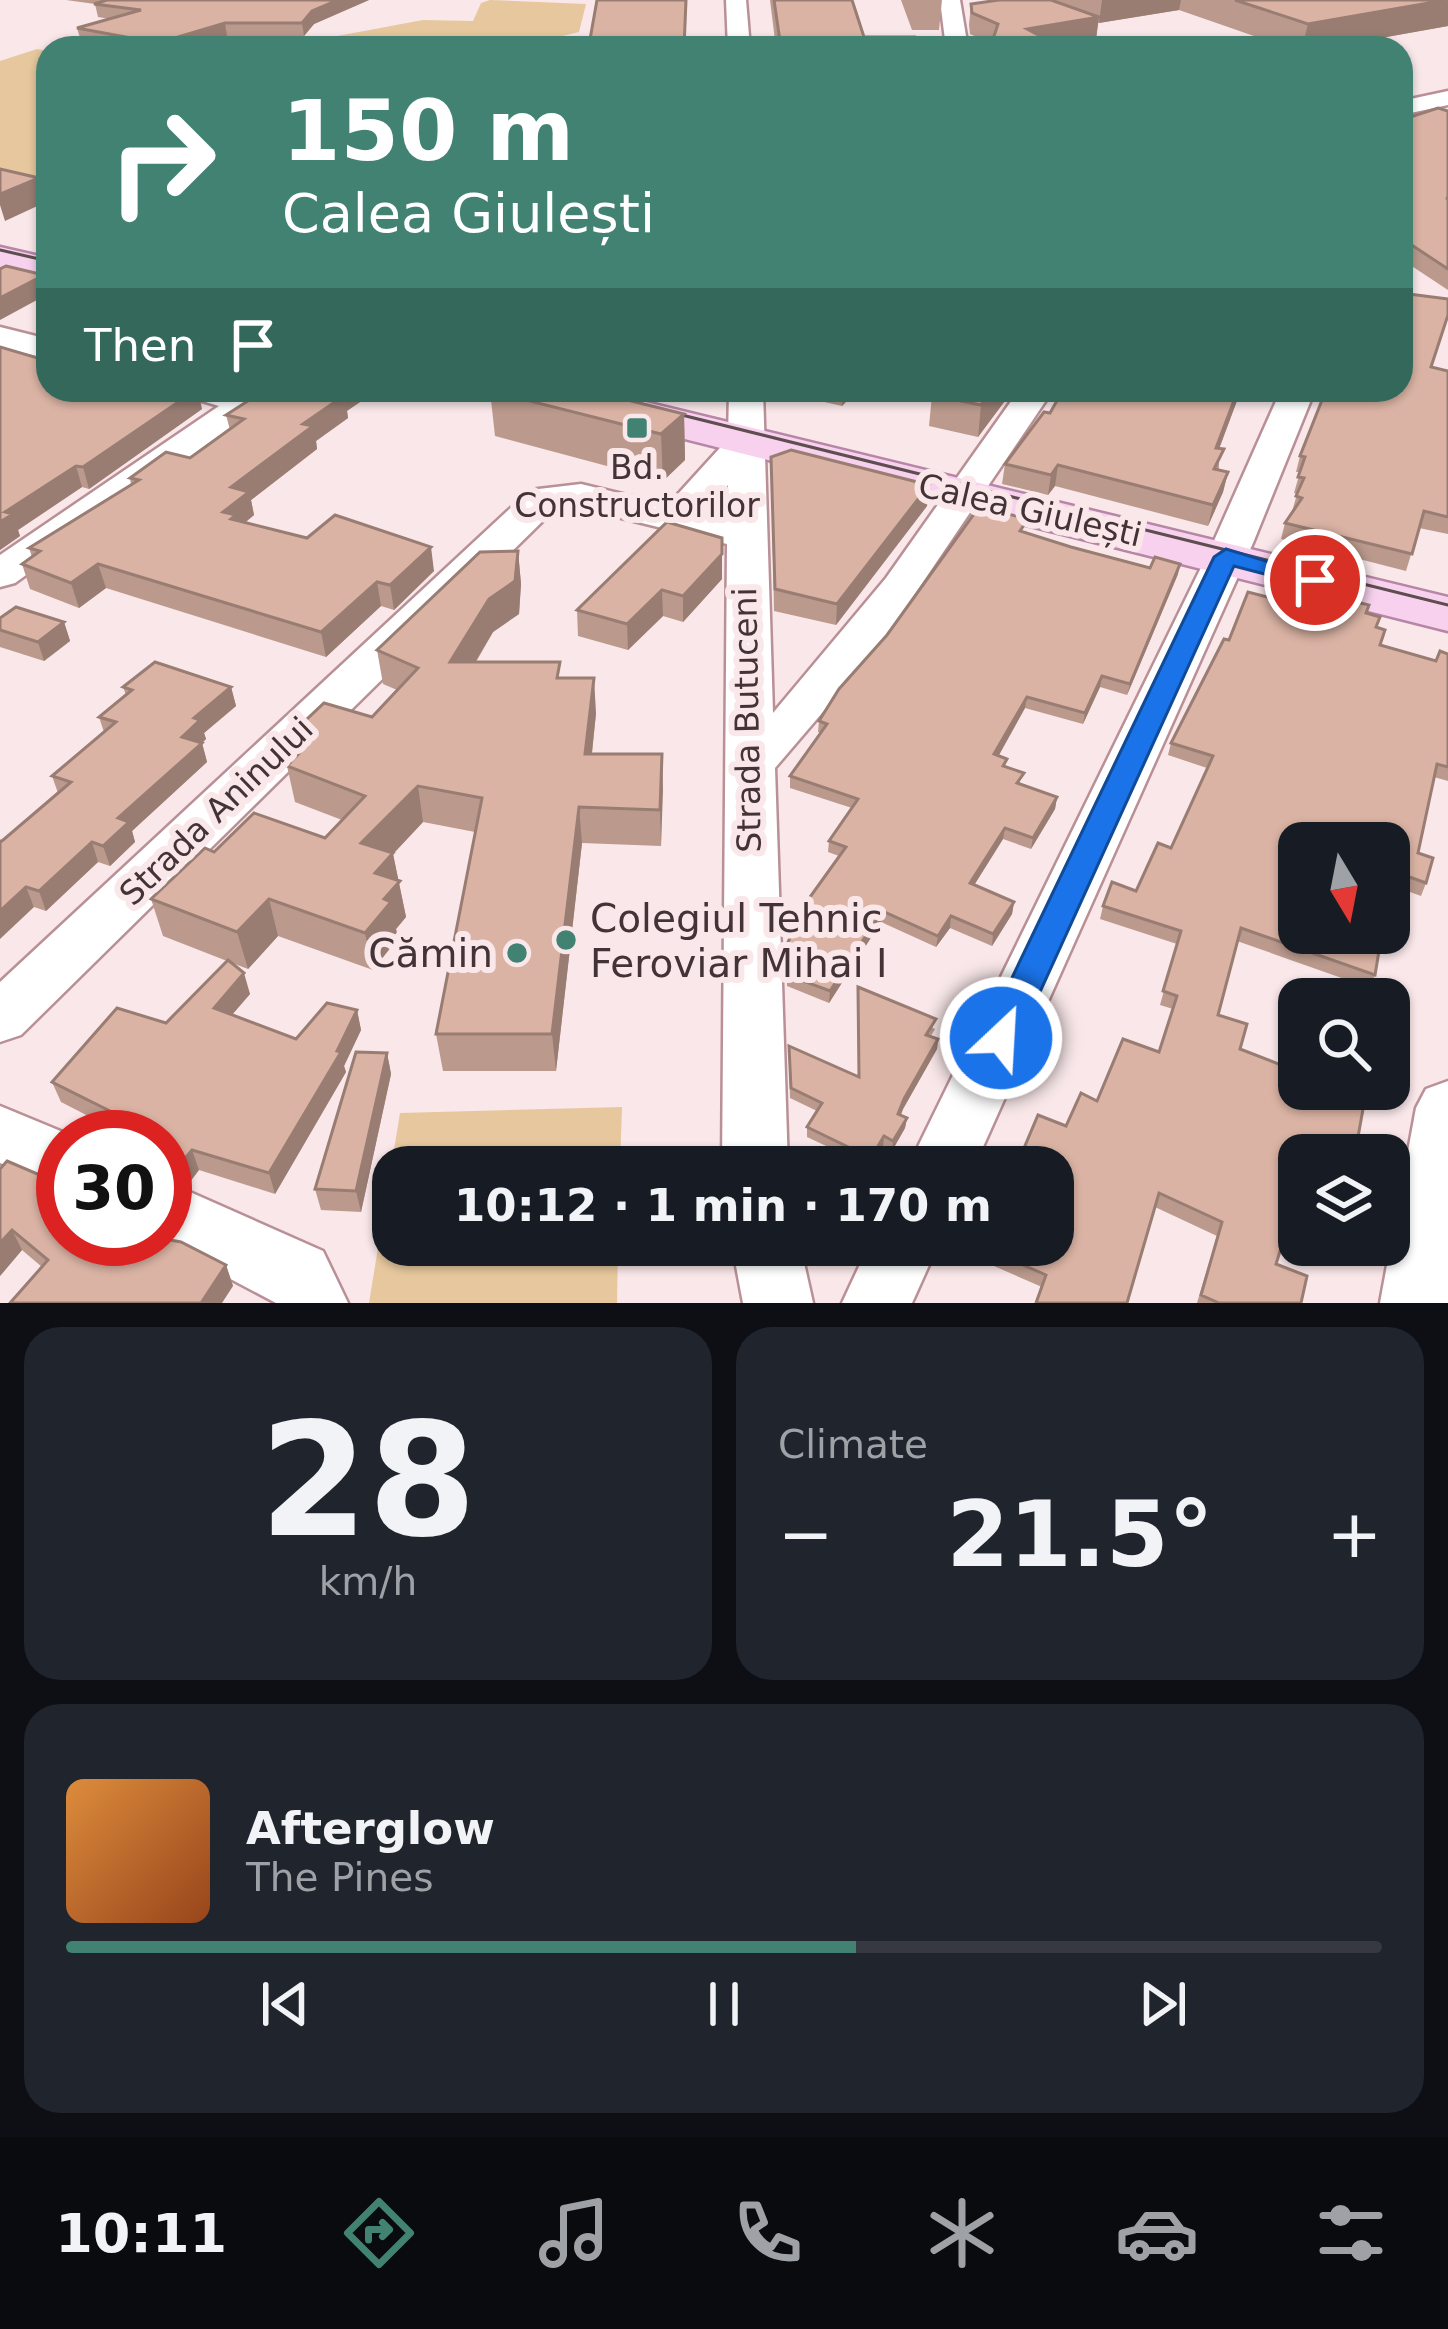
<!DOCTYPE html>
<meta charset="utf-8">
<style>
:root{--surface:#171b24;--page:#20242c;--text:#f1f3f6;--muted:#9ea1a6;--line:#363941;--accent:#418272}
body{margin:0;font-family:"DejaVu Sans",sans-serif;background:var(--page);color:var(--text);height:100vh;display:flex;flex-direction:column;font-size:45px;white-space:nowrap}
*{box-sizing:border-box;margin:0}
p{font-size:39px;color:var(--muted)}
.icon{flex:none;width:66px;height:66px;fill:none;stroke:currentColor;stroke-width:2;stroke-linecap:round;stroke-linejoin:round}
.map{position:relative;height:1303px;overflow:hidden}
.details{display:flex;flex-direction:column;gap:24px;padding:24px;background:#0d0f14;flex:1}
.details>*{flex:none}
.top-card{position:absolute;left:36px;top:36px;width:1377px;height:366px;border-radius:36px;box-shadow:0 3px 9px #0004;background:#418272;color:#fff;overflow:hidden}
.needle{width:78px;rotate:170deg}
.controls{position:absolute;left:1278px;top:822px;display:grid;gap:24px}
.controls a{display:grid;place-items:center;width:132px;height:132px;border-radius:24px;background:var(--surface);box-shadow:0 3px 9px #0004;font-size:60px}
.speed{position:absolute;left:36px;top:1110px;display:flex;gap:24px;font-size:60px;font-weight:700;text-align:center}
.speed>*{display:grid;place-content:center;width:156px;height:156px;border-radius:50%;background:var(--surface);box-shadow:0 3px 9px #0004;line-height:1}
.speed .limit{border:18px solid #d22;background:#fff;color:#111}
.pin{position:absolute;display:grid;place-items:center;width:102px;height:102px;color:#fff;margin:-51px;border:6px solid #fff;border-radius:50%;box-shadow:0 3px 12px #0007}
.me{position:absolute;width:132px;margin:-66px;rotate:25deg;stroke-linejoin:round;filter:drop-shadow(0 0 9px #0008)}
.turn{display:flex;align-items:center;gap:42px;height:252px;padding:0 48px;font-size:54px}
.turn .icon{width:156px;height:156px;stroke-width:2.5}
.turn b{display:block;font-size:84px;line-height:102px}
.then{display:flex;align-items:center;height:114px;padding:0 48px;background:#0003;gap:24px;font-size:45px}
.big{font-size:90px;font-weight:700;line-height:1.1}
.details .card{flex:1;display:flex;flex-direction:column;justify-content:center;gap:18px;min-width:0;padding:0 42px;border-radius:36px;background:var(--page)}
.details .dial{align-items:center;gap:0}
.dial b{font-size:156px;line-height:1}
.song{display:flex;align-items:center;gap:36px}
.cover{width:144px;height:144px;border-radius:18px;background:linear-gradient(135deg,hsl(30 70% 55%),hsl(20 70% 35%))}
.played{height:12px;border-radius:6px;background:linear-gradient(90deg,var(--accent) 60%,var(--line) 60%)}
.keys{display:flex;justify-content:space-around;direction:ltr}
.heat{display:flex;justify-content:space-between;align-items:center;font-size:66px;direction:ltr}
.details .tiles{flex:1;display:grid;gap:24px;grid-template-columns:1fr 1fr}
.card:last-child{grid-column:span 2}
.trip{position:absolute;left:372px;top:1146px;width:702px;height:120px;border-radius:36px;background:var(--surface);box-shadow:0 3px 9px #0004;font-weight:700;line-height:120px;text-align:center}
.tab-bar{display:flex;height:192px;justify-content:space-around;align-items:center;background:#090b0e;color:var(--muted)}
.tab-bar .icon{width:84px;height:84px}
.tab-bar .current{color:var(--accent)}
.tab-bar b{font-size:54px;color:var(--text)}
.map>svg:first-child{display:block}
.green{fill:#e7c89e}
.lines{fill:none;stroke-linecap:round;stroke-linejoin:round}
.minor-casing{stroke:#b99096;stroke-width:5}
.major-casing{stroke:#b686a6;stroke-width:5}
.minor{fill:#fff;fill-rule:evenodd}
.major{fill:#f8d1ee;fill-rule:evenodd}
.tram{stroke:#5f4e50;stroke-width:3}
.wall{fill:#bb9a8d}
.shaded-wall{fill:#997d73}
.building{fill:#dab3a4;stroke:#997d73;stroke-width:3}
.route{fill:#1a73e8;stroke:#114b97;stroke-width:3}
.poi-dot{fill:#418272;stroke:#f9e7e9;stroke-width:4.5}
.labels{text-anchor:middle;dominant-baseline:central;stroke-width:12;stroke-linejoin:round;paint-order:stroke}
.poi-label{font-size:33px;fill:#443336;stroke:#f9e7e9}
.street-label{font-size:33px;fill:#443336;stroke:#f9e7e9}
.near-poi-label{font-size:39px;fill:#443336;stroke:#f9e7e9;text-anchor:start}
</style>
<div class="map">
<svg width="1448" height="1303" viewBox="0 0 1448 1303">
<rect width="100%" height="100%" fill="#f9e7e9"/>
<g class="green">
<polygon points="490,0 586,4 579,32 538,42 545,48 221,48 233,36 304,36 273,48 423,20 473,21 481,3"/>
<polygon points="37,49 48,51 48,183 0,173 0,61"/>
<polygon points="622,1107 620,1167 393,1167 393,1245 618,1245 617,1303 369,1303 400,1113"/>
</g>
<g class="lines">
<defs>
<g id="minor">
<polygon points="726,0 746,0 750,48 728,48"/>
<polygon points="940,0 960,0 968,48 946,48"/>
<polygon points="1448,91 1448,105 1401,115 1401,101"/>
<polygon points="0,327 48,339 48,359 0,347"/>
<polygon points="184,390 239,390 256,409 15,583 0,587 0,555 219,406 189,397"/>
<path d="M 729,390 L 763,390 L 773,713 L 886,578 L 1019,390 L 1053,390 L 881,644 L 775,768 L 788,1167 L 722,1167 L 727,544 L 581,508 L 555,509 L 21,1035 L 0,1042 L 0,982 L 530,490 L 581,484 L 668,505 L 728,439 ZM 728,485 L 728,520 L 704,514 Z"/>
<polygon points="1281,390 1315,390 1253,543 974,1167 908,1167 1213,543"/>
<polygon points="1448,1081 1448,1303 1380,1303 1416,1108 1426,1089"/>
<polygon points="0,1106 75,1137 63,1137 63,1190 0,1163"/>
<polygon points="165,1181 323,1251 348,1303 276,1303 155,1239 165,1239"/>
<polygon points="732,1245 800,1245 813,1303 743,1303"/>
<polygon points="869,1245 938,1245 912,1303 842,1303"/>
</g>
<g id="major">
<polygon points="0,247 48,258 48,280 0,269"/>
<polygon points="520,390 596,390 1448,597 1448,631 526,399"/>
</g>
</defs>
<use href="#minor" class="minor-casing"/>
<use href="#major" class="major-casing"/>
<use href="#minor" class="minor"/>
<use href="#major" class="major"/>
<g class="tram">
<polyline points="0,250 48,261"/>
<polyline points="581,390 1448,605"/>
</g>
</g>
<g class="wall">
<polygon points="66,0 369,0 314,24 304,36 227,36 189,48 116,48 81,41 77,28 110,19 98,17 95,4"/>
<polygon points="770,0 852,0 864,37 920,48 776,48"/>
<polygon points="901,0 942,0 939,30 912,30"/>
<polygon points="999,0 1448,0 1448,26 1325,48 1289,48 1179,10 1098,23 1096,39 1057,45 992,44 970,34 969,25 971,4"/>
<polygon points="1448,111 1448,290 1401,259 1401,120"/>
<polygon points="0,346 202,409 89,489 82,487 18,530 20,536 0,550"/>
<polygon points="1432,367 1448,371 1448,534 1419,528 1406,571 1281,539 1285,523 1292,512 1297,494 1294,493 1300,472 1296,472 1300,456"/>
<polygon points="798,390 857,390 842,406 798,396"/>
<polygon points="936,390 1013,390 978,437 929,426 932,395"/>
<polygon points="1063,390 1241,390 1219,448 1219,470 1228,472 1223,492 1208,526 1055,486 1048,495 1002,484 1005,464 1050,413"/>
<polygon points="490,391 684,414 685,460 663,481 495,436"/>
<polygon points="347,411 348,418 316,441 317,449 251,500 254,515 246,522 434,571 394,610 381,606 326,657 106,588 79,608 30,589 22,564 32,557 29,548 131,485 130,478 190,458 230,430 226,415"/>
<polygon points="771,457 929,485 927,506 836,625 774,611"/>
<polygon points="1027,530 1025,533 1071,547 1178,574 1127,695 1100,687 1083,724 1025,708 998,756 1022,785 1057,797 1055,809 1031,849 1003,839 974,885 1014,902 1012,914 992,946 950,928 936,947 881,922 829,1003 787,986 786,946 839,856 828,852 829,841 852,808 790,788 790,776 821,733 818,732 819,721"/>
<polygon points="722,538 722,579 683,622 663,616 628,650 578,636 577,610"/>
<polygon points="518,551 521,584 519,614 493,632 476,662 561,678 596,713 592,754 662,754 661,846 582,843 556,1071 443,1071 436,1034 475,832 423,822 393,854 406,917 396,929 398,938 373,970 278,936 248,969 232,963 250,994 231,1015 296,1039 357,1010 361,1030 344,1066 346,1072 275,1194 199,1170 189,1183 165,1173 165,1137 129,1137 61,1102 52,1082 166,1023 227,961 163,936 151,899 214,852 325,838 342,820 295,802 287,766 292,760 287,738 372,717 397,690 383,684 377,650"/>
<polygon points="1267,597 1367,613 1377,628 1380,645 1436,661 1448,654 1448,781 1434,777 1418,853 1426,883 1421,896 1391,885 1375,975 1370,988 1237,941 1218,1015 1240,1049 1356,1148 1353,1155 1299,1155 1299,1217 1292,1214 1276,1264 1301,1303 1197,1303 1217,1236 1155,1207 1042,1287 946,1245 1053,1245 1066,1126 1159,1052 1173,1009 1160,1005 1177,944 1100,919 1103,906 1136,891 1171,848 1207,768 1168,755 1171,743 1229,640"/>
<polygon points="0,618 64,622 70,641 44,661 0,647"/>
<polygon points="123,687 231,687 236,706 204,733 206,739 202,743 207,762 132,831 135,842 110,866 98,862 46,911 34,907 2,841 58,793 52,776 104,732 99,717 126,695"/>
<polygon points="858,987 935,1029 931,1036 938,1039 937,1049 903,1109 901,1115 907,1118 905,1128 892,1151 883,1147 871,1167 807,1137 807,1127 817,1111 790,1098 789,1056 858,1077"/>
<polygon points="387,1053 391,1074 361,1212 321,1210 315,1189"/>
<polygon points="0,1169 63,1239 226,1265 233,1286 42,1267 22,1250 0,1276"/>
</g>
<g class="shaded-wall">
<polygon points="338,0 369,0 314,24 304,36 302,23 312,11"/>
<polygon points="1102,0 1181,0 1179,10 1099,23"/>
<polygon points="1448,0 1448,26 1325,48 1302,48 1308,24"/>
<polygon points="1099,17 1096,39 1039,48 1027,29"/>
<polygon points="225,23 227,36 189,48 159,48 158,43"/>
<polygon points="39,178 46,202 5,221 0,205 0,194"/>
<polygon points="44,275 48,294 0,320 0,298"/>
<polygon points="196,390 198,390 202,409 89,489 83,467"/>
<polygon points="341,390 378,390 347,411 348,418 316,441 317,449 251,500 254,515 239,527 223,512 231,487"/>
<polygon points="843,390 857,390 842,406"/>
<polygon points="993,390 1013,390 978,437 981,405"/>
<polygon points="1238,390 1241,390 1212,468 1216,448"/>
<polygon points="684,414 685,460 663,481 661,434"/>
<polygon points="1058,465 1055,486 1048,495 1051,475"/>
<polygon points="76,466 82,487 18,530 20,536 0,550 0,522 5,512"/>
<polygon points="1228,472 1223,492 1208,526 1213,505"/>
<polygon points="929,485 927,506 836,625 837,604"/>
<polygon points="431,547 434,571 394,610 390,585"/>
<polygon points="518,551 521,584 519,614 493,632 455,696 450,662"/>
<polygon points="722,554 722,579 683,622 683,596"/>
<polygon points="98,564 106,588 79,608 71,583"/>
<polygon points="1180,564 1178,574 1127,695 1130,684"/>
<polygon points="377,582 381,606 326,657 321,632"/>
<polygon points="662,590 663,616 628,650 627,624"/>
<polygon points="64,622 70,641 44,661 38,642"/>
<polygon points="1102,676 1100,687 1083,724 1085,713"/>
<polygon points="594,678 596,713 588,789 585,754"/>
<polygon points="231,687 236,706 204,733 206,739 202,743 207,762 132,831 135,842 110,866 103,846 118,818 182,737 194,718"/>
<polygon points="1027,697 1025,708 993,766 994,754"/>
<polygon points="662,754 663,790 661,846 660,810"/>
<polygon points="418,786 423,822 393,854 406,917 396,929 398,938 373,970 365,933 375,873 361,843"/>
<polygon points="1057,797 1055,809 1031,849 1033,838"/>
<polygon points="579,807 582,843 556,1071 552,1034"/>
<polygon points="1005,828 1003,839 968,895 970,883"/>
<polygon points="92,842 98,862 46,911 39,891"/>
<polygon points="26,887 34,907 0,939 0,911"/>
<polygon points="269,899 278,936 248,969 237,932"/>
<polygon points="1014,902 1012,914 992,946 993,934"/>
<polygon points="882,911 881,922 829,1003 830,991"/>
<polygon points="951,916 950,928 936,947 938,936"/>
<polygon points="244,973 250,994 220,1029 214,1008"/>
<polygon points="357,1010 361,1030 344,1066 346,1072 275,1194 269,1173 337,1051"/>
<polygon points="938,1039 937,1049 903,1109 897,1124 904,1099"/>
<polygon points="387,1053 391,1074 361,1212 356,1191"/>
<polygon points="907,1118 905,1128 892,1151 893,1141"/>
<polygon points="884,1136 883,1147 871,1167 871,1158"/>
<polygon points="192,1150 199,1170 189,1183 181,1163"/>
<polygon points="12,1230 22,1250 0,1276 0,1243"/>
<polygon points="226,1265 233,1286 222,1303 201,1303"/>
</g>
<g class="building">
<polygon points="107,0 338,0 312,11 302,23 225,23 158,43 77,28 141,10 94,4"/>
<polygon points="597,0 686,0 684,48 532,48 533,46 589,45"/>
<polygon points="774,0 852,0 864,37 915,37 920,48 781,48"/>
<polygon points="999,0 1051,0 1099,17 1027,29 1063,48 990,48 998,24 972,13 971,4"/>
<polygon points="1235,0 1446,0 1308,24"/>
<polygon points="1438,108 1448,111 1448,198 1446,198 1448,199 1448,269 1401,238 1401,120"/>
<polygon points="0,169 39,178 0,194"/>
<polygon points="6,266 44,275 0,298 0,269"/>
<polygon points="1401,293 1448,299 1448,315 1431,367 1448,371 1448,517 1424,511 1412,554 1285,523 1302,498 1296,496 1304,478 1298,477 1305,457 1300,456 1326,390 1401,390"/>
<polygon points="0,347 48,361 48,390 196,390 83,467 76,466 5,512 13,514 0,522"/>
<polygon points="265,390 341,390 336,393 345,395 303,424 313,426 231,487 249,492 223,512 236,515 231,519 307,538 335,515 431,547 390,585 377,582 321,632 98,564 71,583 22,564 40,551 29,548 139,480 130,478 166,452 190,458 244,419 226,415"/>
<polygon points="587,390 684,414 661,434 490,391"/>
<polygon points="936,390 993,390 981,405 932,395"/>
<polygon points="1063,390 1238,390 1216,448 1224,449 1214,469 1228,472 1213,505 1058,465 1051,475 1005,464 1044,412 1050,413"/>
<polygon points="791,450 929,485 837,604 775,589 771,457"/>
<polygon points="979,507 1028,519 1020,531 1071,547 1150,568 1155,557 1180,564 1130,684 1102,676 1085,713 1027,697 994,754 1007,759 1003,766 1024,773 1017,783 1057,797 1033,838 1005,828 970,883 1014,902 993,934 951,916 938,936 882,911 830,991 787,975 786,946 810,897 846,847 829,841 858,799 790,776 827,724 819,721 839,689 887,635"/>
<polygon points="667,522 722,538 722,554 683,596 662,590 627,624 577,610"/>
<polygon points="518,551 515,581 489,599 450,662 560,662 557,678 594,678 585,754 662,754 660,810 579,807 552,1034 436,1034 482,798 418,786 361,843 393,853 375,873 400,881 384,899 391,902 365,933 269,899 237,932 151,899 205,848 214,852 254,813 325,838 365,796 287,766 307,745 287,738 324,703 372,717 418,668 377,650 480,552"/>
<polygon points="1272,581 1369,605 1366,613 1380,617 1376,627 1385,630 1380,645 1436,661 1440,651 1448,654 1448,767 1437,764 1418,853 1433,858 1426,883 1393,871 1389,895 1389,843 1299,843 1299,933 1382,933 1375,975 1241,928 1218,1015 1247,1024 1240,1049 1299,1072 1299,1089 1342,1089 1365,1098 1356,1148 1336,1141 1331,1155 1299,1155 1299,1201 1296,1200 1276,1264 1307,1276 1301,1303 1219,1303 1201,1295 1222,1222 1159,1193 1127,1303 1036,1303 1046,1275 978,1245 1053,1245 1053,1167 1016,1167 1038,1115 1066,1126 1081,1093 1097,1101 1123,1039 1159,1052 1177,996 1163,991 1181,931 1103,906 1112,882 1136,891 1158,843 1171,848 1213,756 1171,743 1224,639 1229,640 1248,592 1267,597"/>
<polygon points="16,607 64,622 38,642 0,630 0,618"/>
<polygon points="155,662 231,687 194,718 200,720 182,737 202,743 118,818 129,822 103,846 92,842 39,891 26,887 0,911 0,841 2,841 71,782 52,776 116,722 99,717 132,690 123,687"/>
<polygon points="228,960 244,973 214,1008 296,1039 327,1003 357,1010 337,1051 341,1052 269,1173 192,1150 181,1163 165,1156 165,1137 137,1137 144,1128 52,1082 117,1008 166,1023"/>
<polygon points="858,987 936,1019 926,1035 938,1039 904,1099 898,1114 907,1118 893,1141 884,1136 871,1158 807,1127 822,1103 791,1088 789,1046 859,1077"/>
<polygon points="356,1052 387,1053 356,1191 315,1189"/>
<polygon points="7,1161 54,1181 63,1188 63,1239 165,1239 181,1242 226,1265 201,1303 10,1303 48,1260 12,1230 0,1243 0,1169"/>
</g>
<polygon class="route" points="1226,549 1328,580 1315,587 1234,566 1019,1038 1014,1048 1001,1053 988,1048 983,1038 1214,557"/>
<g class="poi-dot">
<rect x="625" y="416" width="24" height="24" rx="6"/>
<circle cx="566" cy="940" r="12"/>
<circle cx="517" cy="953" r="12"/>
</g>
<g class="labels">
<g class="poi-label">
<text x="637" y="467">Bd.<tspan x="637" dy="38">Constructorilor</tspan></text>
</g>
<g class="street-label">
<text transform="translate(1030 510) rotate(13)">Calea Giulești</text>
<text transform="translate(747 720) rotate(-91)">Strada Butuceni</text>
<text transform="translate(216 811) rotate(-44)">Strada Aninului</text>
</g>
<g class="near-poi-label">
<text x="590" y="918">Colegiul Tehnic<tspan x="590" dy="45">Feroviar Mihai I</tspan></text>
<text x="493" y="953" text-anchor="end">Cămin</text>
</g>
</g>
</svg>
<div class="controls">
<a><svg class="needle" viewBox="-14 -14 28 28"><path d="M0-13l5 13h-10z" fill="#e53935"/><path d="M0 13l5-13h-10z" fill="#9ea1a6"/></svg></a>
<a><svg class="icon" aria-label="search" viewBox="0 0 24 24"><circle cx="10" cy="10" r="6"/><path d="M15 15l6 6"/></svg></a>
<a><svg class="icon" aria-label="layers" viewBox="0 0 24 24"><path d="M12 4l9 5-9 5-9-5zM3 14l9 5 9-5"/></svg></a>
</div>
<div class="speed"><div class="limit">30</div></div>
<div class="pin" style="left:1315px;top:580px;background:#d93025"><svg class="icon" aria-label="arrive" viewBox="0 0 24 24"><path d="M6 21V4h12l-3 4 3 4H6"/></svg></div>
<svg class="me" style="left:1001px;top:1038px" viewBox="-20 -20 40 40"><circle r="17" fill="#1a73e8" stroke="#fff" stroke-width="3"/><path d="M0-11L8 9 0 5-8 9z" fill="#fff"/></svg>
<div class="trip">10:12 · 1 min · 170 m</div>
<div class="top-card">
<div class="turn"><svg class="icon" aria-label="right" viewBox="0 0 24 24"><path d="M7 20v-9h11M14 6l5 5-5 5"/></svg><div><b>150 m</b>Calea Giulești</div></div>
<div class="then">Then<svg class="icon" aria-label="arrive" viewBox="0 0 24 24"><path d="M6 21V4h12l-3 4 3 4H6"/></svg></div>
</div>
</div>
<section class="details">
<div class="tiles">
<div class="card dial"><b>28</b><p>km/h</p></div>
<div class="card"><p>Climate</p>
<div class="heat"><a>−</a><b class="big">21.5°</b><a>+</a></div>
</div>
<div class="card">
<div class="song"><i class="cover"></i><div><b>Afterglow</b><p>The Pines</p></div></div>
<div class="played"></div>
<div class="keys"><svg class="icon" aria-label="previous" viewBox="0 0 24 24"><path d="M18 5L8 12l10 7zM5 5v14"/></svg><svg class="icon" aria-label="pause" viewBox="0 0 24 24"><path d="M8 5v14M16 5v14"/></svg><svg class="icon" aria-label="next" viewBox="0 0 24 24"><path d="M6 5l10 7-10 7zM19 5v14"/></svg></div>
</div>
</div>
</section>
<nav class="tab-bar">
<b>10:11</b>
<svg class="icon current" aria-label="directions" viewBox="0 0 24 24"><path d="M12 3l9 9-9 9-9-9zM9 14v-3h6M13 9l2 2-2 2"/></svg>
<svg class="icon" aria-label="music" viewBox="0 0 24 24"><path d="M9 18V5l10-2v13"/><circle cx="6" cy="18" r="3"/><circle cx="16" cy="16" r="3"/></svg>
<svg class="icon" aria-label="phone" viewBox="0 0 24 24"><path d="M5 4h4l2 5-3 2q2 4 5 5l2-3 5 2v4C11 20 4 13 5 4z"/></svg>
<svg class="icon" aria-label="climate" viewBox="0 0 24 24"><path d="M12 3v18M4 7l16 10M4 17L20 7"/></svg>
<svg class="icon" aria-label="car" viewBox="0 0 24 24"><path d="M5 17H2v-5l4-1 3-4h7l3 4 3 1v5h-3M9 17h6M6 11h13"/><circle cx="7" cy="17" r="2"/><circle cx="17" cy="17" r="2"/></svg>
<svg class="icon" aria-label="filters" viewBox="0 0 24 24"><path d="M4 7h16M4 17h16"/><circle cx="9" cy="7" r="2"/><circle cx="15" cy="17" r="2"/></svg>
</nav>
